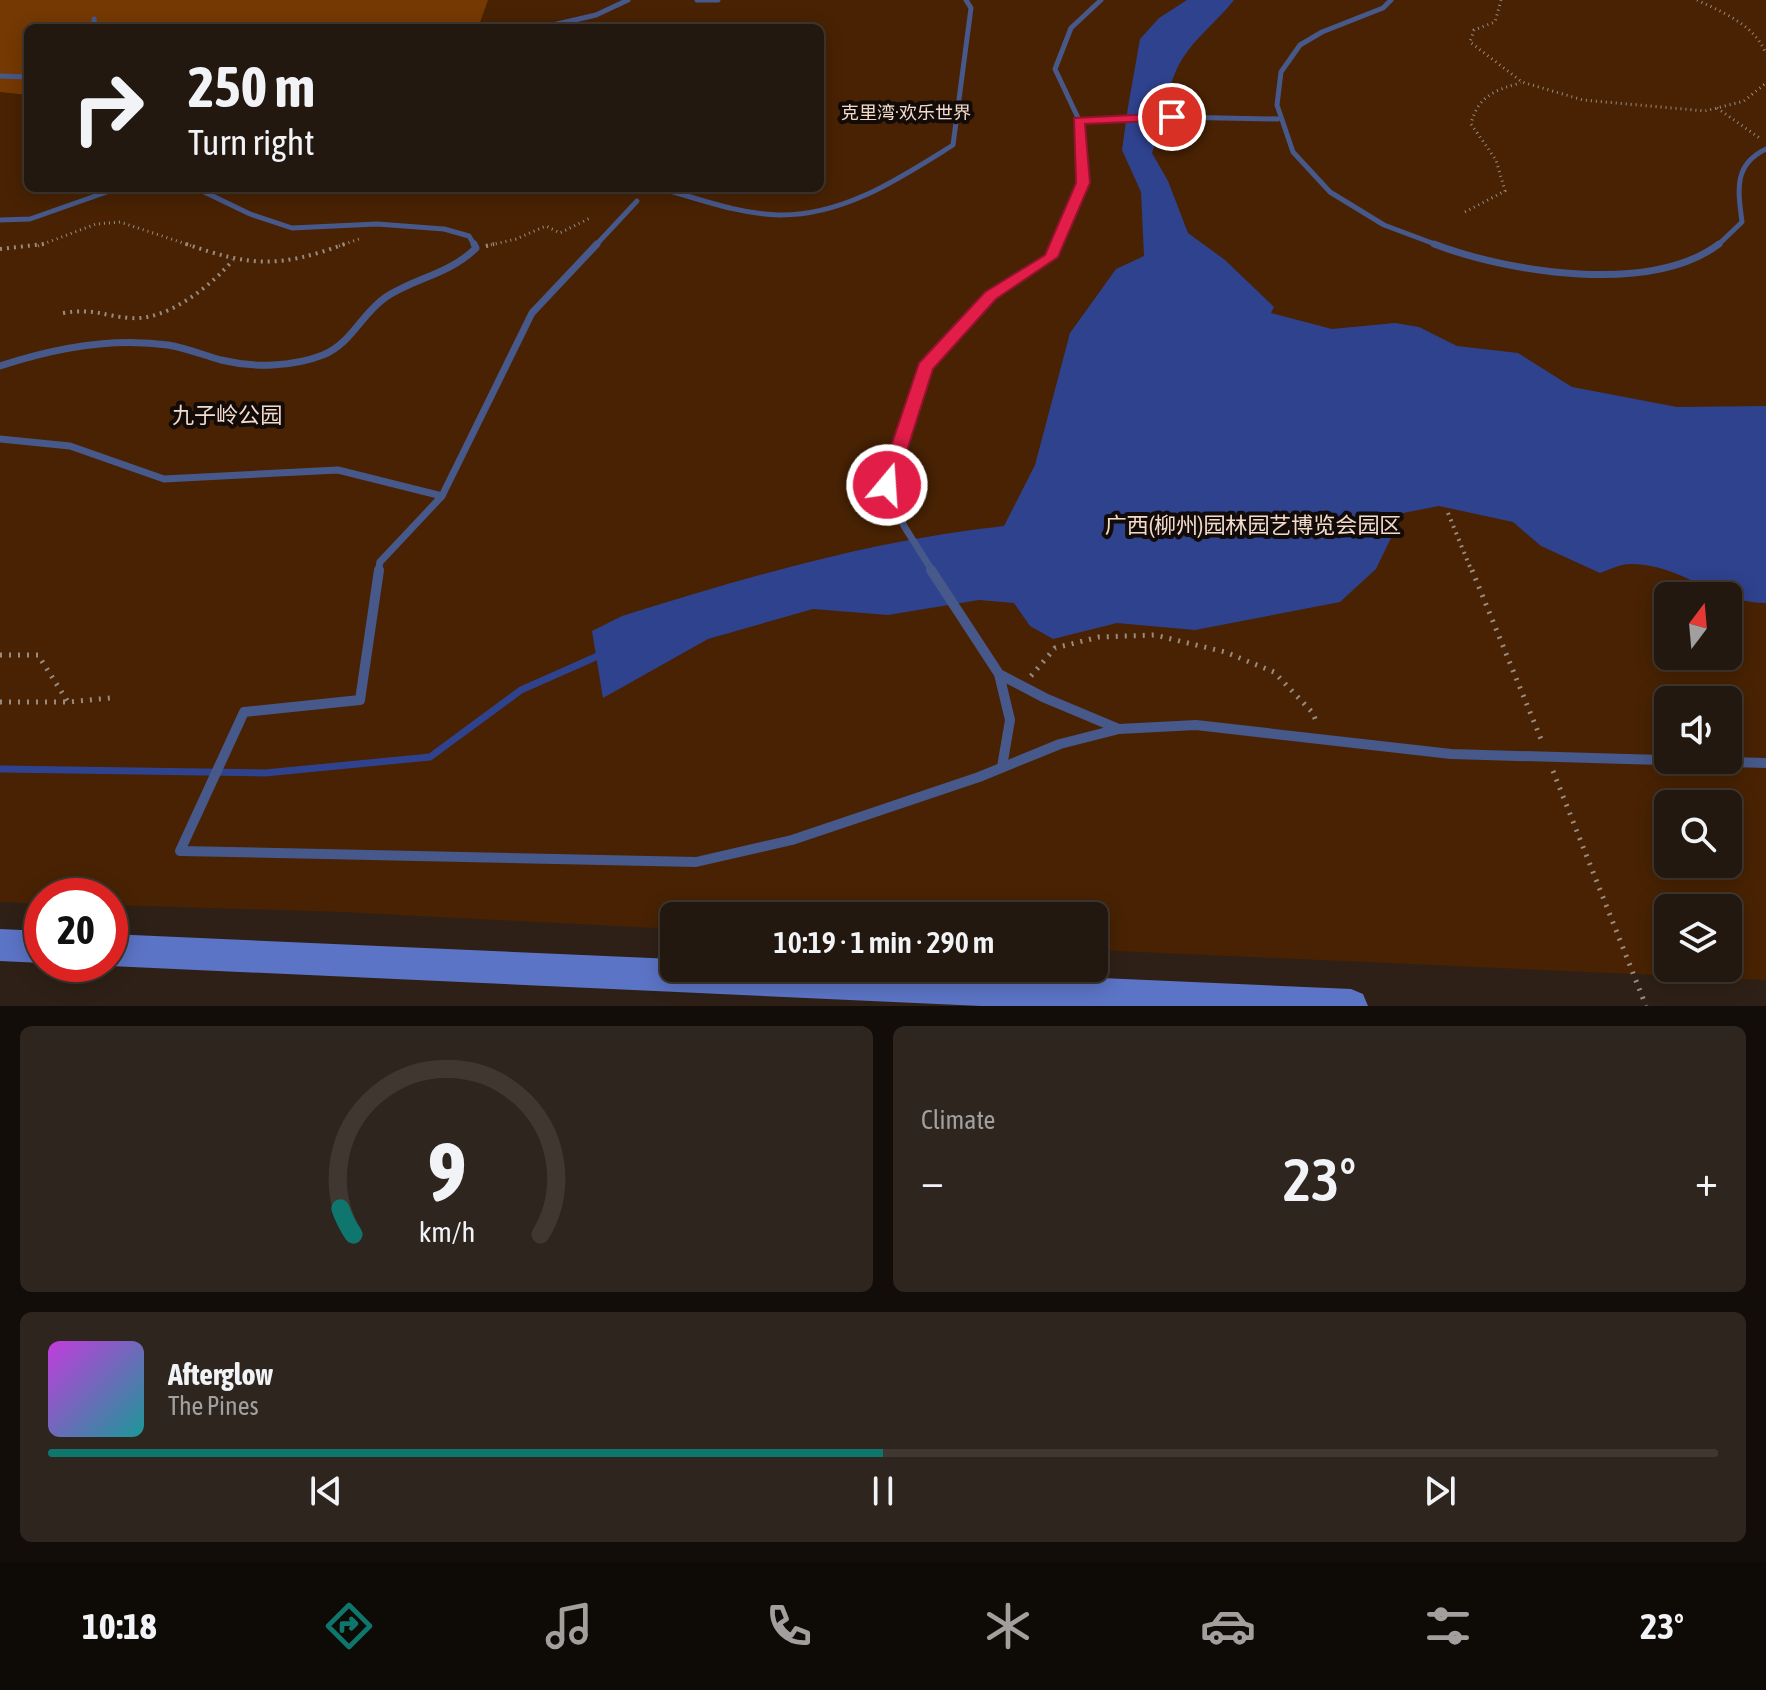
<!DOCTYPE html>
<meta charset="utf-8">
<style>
:root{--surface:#221810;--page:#2e251e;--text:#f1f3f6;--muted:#a2a09f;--line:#3f3730;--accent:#0f766e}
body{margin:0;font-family:"Asap Condensed","Noto Sans SC",sans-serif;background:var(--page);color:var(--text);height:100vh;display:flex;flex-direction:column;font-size:30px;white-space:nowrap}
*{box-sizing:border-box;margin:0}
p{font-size:26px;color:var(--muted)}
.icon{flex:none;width:44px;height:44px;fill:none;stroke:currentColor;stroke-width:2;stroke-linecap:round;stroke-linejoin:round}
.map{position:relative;height:1006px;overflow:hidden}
.panel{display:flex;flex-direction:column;gap:20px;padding:20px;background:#130d09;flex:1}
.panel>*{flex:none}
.banner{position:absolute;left:24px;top:24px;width:800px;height:168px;border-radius:12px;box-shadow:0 4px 20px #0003,0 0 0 2px var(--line);background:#221810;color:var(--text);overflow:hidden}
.needle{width:52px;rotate:16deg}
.controls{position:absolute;left:1654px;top:582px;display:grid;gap:16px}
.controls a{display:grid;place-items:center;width:88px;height:88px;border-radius:12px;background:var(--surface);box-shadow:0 4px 20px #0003,0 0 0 2px var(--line);font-size:40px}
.speed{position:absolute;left:24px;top:878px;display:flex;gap:16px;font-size:40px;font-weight:700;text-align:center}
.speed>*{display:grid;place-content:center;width:104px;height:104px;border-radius:50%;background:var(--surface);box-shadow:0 4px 20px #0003,0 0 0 2px var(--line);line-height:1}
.speed .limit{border:12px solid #d22;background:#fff;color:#111}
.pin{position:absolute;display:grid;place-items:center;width:68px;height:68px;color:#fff;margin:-34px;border:4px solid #fff;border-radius:50%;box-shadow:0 2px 8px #0007}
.me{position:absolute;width:88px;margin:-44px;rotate:18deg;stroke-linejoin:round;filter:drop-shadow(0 0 6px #0008)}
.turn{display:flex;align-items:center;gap:28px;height:168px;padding:0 32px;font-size:36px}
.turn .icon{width:104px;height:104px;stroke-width:2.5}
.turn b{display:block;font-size:56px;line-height:68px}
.big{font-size:60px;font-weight:600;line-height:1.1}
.panel .card{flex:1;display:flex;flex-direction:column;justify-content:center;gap:12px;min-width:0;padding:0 28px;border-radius:12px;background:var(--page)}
.panel .dial{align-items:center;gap:0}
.dial svg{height:208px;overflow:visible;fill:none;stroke:var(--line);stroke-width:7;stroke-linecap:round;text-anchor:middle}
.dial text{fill:var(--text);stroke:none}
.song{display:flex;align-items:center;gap:24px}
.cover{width:96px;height:96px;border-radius:12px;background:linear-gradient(135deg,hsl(290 70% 55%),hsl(180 70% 35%))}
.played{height:8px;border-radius:4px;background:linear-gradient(90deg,var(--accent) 50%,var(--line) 50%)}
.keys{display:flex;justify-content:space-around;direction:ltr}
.heat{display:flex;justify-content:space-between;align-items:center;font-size:44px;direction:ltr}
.panel .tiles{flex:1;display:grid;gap:20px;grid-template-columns:1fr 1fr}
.card:last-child{grid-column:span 2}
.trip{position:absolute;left:660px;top:902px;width:448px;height:80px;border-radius:12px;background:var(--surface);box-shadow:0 4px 20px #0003,0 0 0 2px var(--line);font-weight:600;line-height:80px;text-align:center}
.dock{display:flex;height:128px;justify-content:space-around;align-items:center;background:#0e0a06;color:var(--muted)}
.dock .icon{width:56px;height:56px}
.dock .current{color:var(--accent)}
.dock b{font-size:36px;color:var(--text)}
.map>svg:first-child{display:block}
.green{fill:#482203;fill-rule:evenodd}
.forest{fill:#753903}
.water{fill:#2f428e}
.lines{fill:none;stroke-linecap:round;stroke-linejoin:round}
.stream{stroke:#2f428e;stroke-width:7}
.path-far2{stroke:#978b82;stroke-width:3;stroke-dasharray:1 4;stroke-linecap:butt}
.path-far1{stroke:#978b82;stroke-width:4;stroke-dasharray:2 5;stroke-linecap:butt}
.path{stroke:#978b82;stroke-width:5;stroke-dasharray:2 7;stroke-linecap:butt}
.lane-far2{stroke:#47588a;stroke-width:5}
.lane-far1{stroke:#47588a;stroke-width:7}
.lane{stroke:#47588a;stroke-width:10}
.secondary{fill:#5b74c5;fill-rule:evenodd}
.route{fill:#e11d48;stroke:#92132f;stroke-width:2}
.labels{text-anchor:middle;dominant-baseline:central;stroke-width:8;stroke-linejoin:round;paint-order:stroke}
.far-park-label{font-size:18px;fill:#f2dbcd;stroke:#120b07}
.park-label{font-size:22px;fill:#f2dbcd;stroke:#120b07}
</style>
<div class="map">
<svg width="1766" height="1006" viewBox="0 0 1766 1006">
<rect width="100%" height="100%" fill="#2e2016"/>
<path class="green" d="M 0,0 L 1766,0 L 1766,980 L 1094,950 L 1094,916 L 674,916 L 674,929 L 341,912 L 110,905 L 110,896 L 42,896 L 42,904 L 0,902 ZM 28,28 L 820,28 L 820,188 L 28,188 ZM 1668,596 L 1728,596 L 1728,656 L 1668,656 ZM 1668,700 L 1728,700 L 1728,760 L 1668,760 ZM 1668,804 L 1728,804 L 1728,864 L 1668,864 ZM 1668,908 L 1728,908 L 1728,968 L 1668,968 Z"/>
<polygon class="forest" points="0,0 488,0 478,28 28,28 28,95 0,92"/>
<path class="water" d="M 1187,0 L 1234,0 C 1220,18 1200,34 1187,52 C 1165,81 1165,120 1152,153 L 1168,181 L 1188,233 L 1225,260 L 1274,307 L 1271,313 L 1332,329 L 1395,323 L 1419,327 L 1457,346 L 1518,353 L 1572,387 L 1677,407 L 1766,406 L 1766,603 C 1719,604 1679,563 1630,564 C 1620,564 1609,570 1600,573 L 1541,546 L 1513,522 L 1439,506 L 1403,513 L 1376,569 L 1340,602 L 1195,630 L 1117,623 L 1053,639 L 1030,626 L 1014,603 L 979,600 L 888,615 L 813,609 L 708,639 L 603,698 L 592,631 L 622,616 C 747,577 873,540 1004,526 L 1035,465 L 1070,333 L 1116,269 L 1144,256 L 1141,192 L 1122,150 L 1128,107 L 1140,39 L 1159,18 Z"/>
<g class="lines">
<polyline class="stream" points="0,769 265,773 430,757 521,690 600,655"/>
<g class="path-far2">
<polyline points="1501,0 1495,22 1474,30 1470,42 1522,82 1583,100 1705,111 1744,101 1766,83"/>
<path d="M 1697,0 C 1724,13 1755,25 1766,54"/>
<polyline points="1717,108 1761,139"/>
<path d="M 1465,212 L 1505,191 L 1496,160 L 1471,124 C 1477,97 1496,89 1521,83"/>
<polyline points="38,246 96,224 120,222 192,246"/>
<polyline points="339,246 362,238"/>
<polyline points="486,246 516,239 546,226 560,233 590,218"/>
</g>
<g class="path-far1">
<path d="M 186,244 C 253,267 278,268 345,244"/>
<polyline points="486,246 494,244"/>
<polyline points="0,249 44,244"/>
<path d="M 63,313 C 96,308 102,316 131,318 C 167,321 211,286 233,260"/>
<polyline points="1448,513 1472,572"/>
</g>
<g class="path">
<polyline points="1472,570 1543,744"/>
<polyline points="0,655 38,655 68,702"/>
<polyline points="1031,676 1055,648 1099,637 1155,635 1225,652 1274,672 1313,713 1317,724"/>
<polyline points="0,702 68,702 110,698"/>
<polyline points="1553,771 1646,1006"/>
</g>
<g class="lane-far2">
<polyline points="697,0 718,0"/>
<polyline points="1391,0 1383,8 1322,32 1300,45 1281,72 1277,105 1293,152 1330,192 1384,225 1440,246"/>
<polyline points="94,19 95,28"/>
<polyline points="540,28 596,15 628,0"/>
<polyline points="0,76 28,77"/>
<polyline points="1079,120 1172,117 1278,119"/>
<polyline points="196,188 250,214 292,228 377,224 444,229 469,236 475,246"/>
<path d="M 660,188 C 699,199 739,214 779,215 C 844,216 900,178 953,145 L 971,8 L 966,0"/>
<polyline points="0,220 30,219 118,188"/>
<polyline points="595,246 637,201"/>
<polyline points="1056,246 1083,183 1079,120 1055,69 1071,28 1101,0"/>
<path d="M 1717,246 L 1742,222 C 1738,190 1733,165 1766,149"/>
</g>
<g class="lane-far1">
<path d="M 1434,244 C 1510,273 1651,295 1719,244"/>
<path d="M 0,366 C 54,348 111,337 168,345 C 186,348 203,355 221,360 C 254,368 292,367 323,355 C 352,343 361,314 386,297 C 415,278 450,274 476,248 L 474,244"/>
<polyline points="0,439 70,446 164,479 338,470 442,496"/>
<polyline points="378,572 380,562 442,496 532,313 597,244"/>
<polyline points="933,572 904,526 887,485 925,367 990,295 1051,257 1057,244"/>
</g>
<g class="lane">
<polyline points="379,570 360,700 244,712 180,851 696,862 792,840 979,777 1060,744 1119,729"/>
<polyline points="931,570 999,674 1045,698 1119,729 1196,725 1451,754 1766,763"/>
<polyline points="999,674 1010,720 1002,767"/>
</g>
<g class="secondary">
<polygon points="0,929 42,931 42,963 0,961"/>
<polygon points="110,934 674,959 674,968 878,968 1351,989 1363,994 1368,1006 981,1006 110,966 104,964 110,964"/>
</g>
</g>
<polygon class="route" points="1172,113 1178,117 1176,120 1085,124 1090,183 1058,257 996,299 933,369 896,485 887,492 880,490 878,485 919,363 985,292 1045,255 1076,183 1074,118"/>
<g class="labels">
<g class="far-park-label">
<text x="906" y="112">克里湾·欢乐世界</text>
</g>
<g class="park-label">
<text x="227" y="415">九子岭公园</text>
<text x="1253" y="525">广西(柳州)园林园艺博览会园区</text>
</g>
</g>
</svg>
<div class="controls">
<a><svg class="needle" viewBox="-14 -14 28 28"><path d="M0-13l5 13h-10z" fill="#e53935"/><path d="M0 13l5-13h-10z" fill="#a2a09f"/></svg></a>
<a><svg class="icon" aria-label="sound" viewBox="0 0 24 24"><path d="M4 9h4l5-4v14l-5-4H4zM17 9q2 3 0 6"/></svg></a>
<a><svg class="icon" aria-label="search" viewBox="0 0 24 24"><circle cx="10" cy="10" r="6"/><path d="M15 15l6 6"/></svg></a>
<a><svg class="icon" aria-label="layers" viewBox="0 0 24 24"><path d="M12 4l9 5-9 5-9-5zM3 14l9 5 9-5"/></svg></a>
</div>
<div class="speed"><div class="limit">20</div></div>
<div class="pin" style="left:1172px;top:117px;background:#d93025"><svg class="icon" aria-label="arrive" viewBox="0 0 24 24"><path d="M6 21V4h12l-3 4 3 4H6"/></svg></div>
<svg class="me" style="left:887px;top:485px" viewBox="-20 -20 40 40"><circle r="17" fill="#e11d48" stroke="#fff" stroke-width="3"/><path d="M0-11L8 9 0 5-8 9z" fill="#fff"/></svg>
<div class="trip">10:19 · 1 min · 290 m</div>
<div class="banner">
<div class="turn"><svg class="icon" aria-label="right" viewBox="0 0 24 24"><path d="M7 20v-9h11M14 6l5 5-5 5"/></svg><div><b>250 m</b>Turn right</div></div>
</div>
</div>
<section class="panel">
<div class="tiles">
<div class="card dial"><svg viewBox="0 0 100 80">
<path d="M14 69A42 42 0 1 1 86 69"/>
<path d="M14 69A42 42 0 0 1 9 59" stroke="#0f766e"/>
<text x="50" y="56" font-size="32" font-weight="700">9</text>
<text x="50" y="72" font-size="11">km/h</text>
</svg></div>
<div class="card"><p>Climate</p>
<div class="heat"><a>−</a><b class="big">23°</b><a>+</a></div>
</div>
<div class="card">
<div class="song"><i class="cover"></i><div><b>Afterglow</b><p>The Pines</p></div></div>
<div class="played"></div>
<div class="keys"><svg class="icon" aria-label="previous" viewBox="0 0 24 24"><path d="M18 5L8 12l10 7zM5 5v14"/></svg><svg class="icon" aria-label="pause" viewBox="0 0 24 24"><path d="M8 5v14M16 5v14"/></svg><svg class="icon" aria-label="next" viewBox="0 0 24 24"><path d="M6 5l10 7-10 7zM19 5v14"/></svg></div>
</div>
</div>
</section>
<nav class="dock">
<b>10:18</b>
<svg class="icon current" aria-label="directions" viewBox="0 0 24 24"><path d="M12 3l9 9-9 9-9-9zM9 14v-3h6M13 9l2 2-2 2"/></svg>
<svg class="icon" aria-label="music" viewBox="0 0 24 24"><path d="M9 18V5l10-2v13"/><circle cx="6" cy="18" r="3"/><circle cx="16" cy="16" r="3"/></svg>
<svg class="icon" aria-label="phone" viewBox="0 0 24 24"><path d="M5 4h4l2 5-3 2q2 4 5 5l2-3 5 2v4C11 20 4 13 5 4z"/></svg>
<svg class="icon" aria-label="climate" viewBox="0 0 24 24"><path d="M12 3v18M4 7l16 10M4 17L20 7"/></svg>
<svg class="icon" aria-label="car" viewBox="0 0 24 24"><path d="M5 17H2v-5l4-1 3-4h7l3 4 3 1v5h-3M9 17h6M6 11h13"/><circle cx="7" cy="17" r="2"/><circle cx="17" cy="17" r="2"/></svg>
<svg class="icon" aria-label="filters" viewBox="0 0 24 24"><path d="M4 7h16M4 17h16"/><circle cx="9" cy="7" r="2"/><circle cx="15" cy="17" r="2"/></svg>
<b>23°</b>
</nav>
